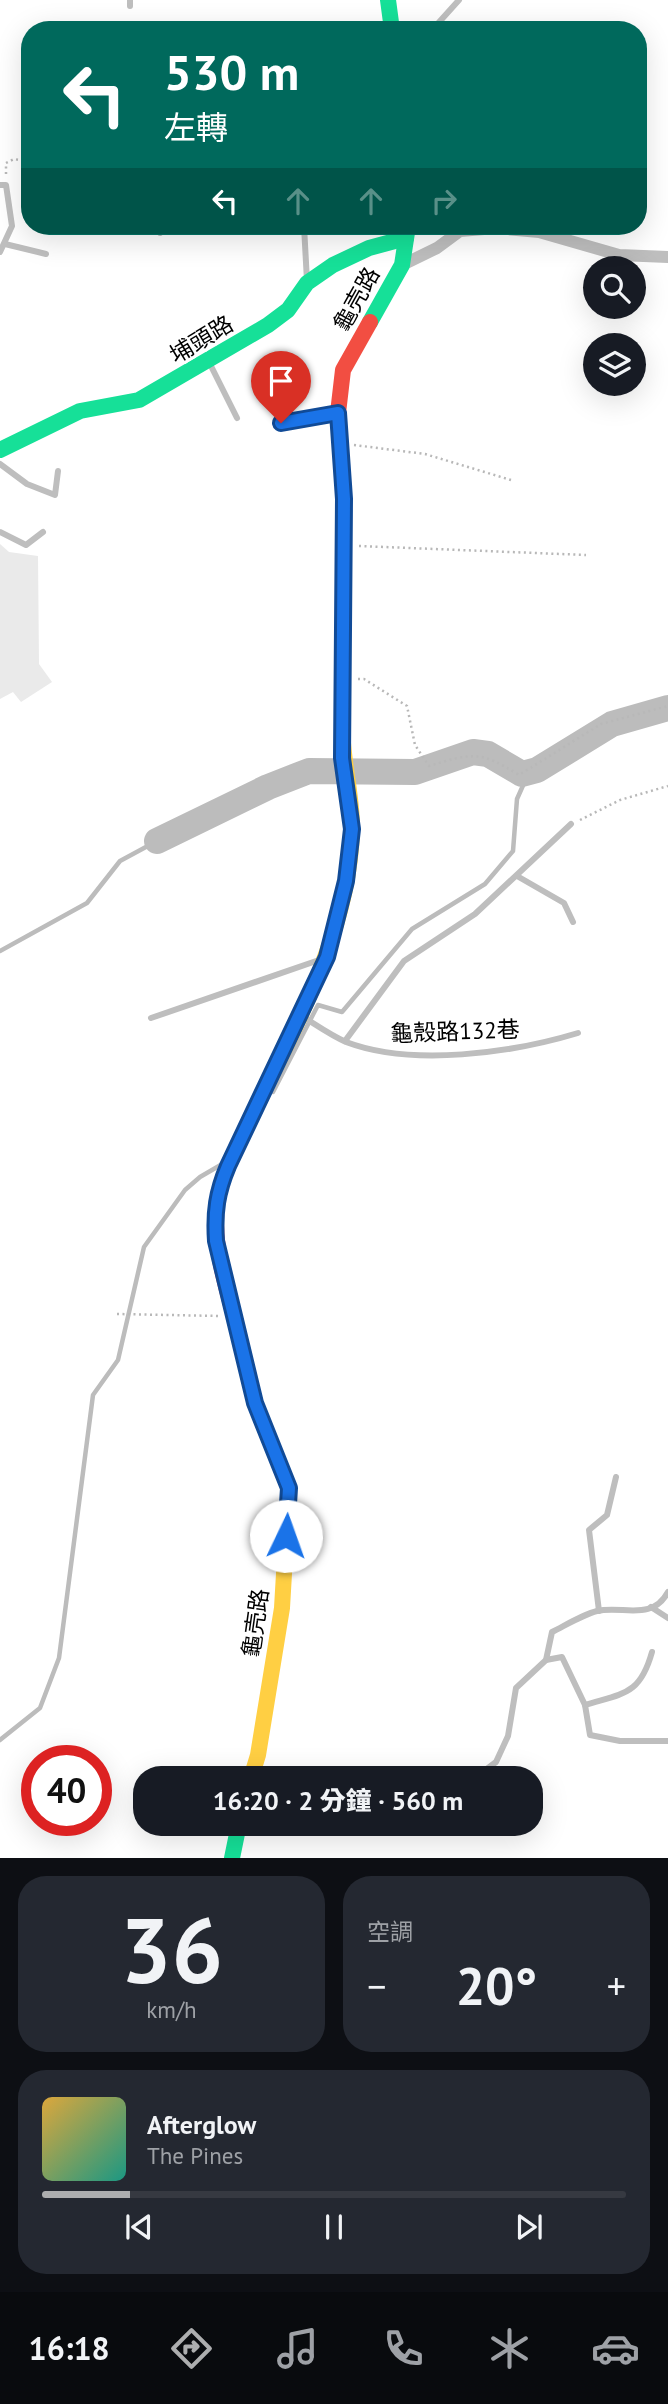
<!DOCTYPE html>
<html lang="zh-TW">
<meta charset="utf-8">
<style>
:root{--surface:#171b24;--page:#242831;--text:#f1f3f6;--muted:#9ea1a6;--line:#363941;--accent:#adaeaf}
body{margin:0;font-family:"PT Sans","Noto Sans TC",sans-serif;background:var(--page);color:var(--text);height:100vh;display:flex;flex-direction:column;font-size:26px;white-space:nowrap}
*{box-sizing:border-box;margin:0}
p{font-size:23px;color:var(--muted)}
.icon{flex:none;width:38px;height:38px;fill:none;stroke:currentColor;stroke-width:2;stroke-linecap:round;stroke-linejoin:round}
.map{position:relative;height:1858px;overflow:hidden}
.sheet{display:flex;flex-direction:column;gap:18px;padding:18px;background:#0d0f14;flex:1}
.sheet>*{flex:none}
.hud{position:absolute;left:21px;top:21px;width:626px;height:214px;border-radius:28px;box-shadow:0 7px 28px #0002;background:#00695c;color:#fff;overflow:hidden}
.buttons{position:absolute;left:583px;top:256px;display:grid;gap:14px}
.buttons a{display:grid;place-items:center;width:63px;height:63px;border-radius:50%;background:var(--surface);box-shadow:0 7px 28px #0002;font-size:35px}
.speed{position:absolute;left:21px;top:1745px;display:flex;gap:14px;font-size:35px;font-weight:700;text-align:center}
.speed>*{display:grid;place-content:center;width:91px;height:91px;border-radius:50%;background:var(--surface);box-shadow:0 7px 28px #0002;line-height:1}
.speed .limit{border:10px solid #d22;background:#fff;color:#111}
.pin{position:absolute;display:grid;place-items:center;width:60px;height:60px;color:#fff;margin:-72px -30px;border-radius:50% 50% 50% 0;rotate:-45deg;box-shadow:0 0 7px #0007}
.pin .icon{rotate:45deg}
.me{position:absolute;width:77px;margin:-38px;rotate:3deg;stroke-linejoin:round;filter:drop-shadow(0 0 5px #0008)}
.turn{display:flex;align-items:center;gap:24px;height:147px;padding:0 28px;font-size:32px}
.turn .icon{width:91px;height:91px;stroke-width:2.5}
.turn b{display:block;font-size:49px;line-height:60px}
.lanes{display:flex;align-items:center;height:66px;padding:0 28px;background:#0003;justify-content:center;gap:35px;direction:ltr}
.lanes .off{opacity:.35}
.big{font-size:52px;font-weight:800;line-height:1.1}
.sheet .tile{flex:1;display:flex;flex-direction:column;justify-content:center;gap:10px;min-width:0;padding:0 24px;border-radius:28px;background:var(--page)}
.sheet .dial{align-items:center;gap:0}
.dial b{font-size:91px;line-height:1}
.song{display:flex;align-items:center;gap:21px}
.cover{width:84px;height:84px;border-radius:10px;background:linear-gradient(135deg,hsl(40 70% 55%),hsl(170 70% 35%))}
.played{height:7px;border-radius:4px;background:linear-gradient(90deg,var(--accent) 15%,var(--line) 15%)}
.keys{display:flex;justify-content:space-around;direction:ltr}
.heat{display:flex;justify-content:space-between;align-items:center;font-size:38px;direction:ltr}
.sheet .tiles{flex:1;display:grid;gap:18px;grid-template-columns:1fr 1fr}
.tile:last-child{grid-column:span 2}
.trip{position:absolute;left:133px;top:1766px;width:410px;height:70px;border-radius:28px;background:var(--surface);box-shadow:0 7px 28px #0002;font-weight:800;line-height:70px;text-align:center}
.tab-bar{display:flex;height:112px;justify-content:space-around;align-items:center;background:#090b0e;color:var(--muted)}
.tab-bar .icon{width:49px;height:49px}
.tab-bar .selected{color:var(--accent)}
.tab-bar b{font-size:32px;color:var(--text)}
.map>svg:first-child{display:block}
.green{fill:#eaeaea}
.lines{fill:none;stroke-linecap:round;stroke-linejoin:round}
.stream{stroke:#bcbcbc;stroke-width:4.5}
.river{stroke:#bcbcbc;stroke-width:26}
.path{stroke:#b8b8b8;stroke-width:2.5;stroke-dasharray:2 3.5;stroke-linecap:butt}
.lane{stroke:#bebebe;stroke-width:6}
.street{stroke:#bebebe;stroke-width:12}
.fast{stroke:#16e098;stroke-width:16}
.slow{stroke:#ffcf43;stroke-width:16}
.jam{stroke:#f24e42;stroke-width:16}
.route-casing{stroke:#114b97;stroke-width:18}
.route{stroke:#1a73e8;stroke-width:12}
.labels{text-anchor:middle;dominant-baseline:central;stroke-width:6;stroke-linejoin:round;paint-order:stroke}
.street-label{font-size:23px;fill:#000;stroke:#fff}
</style>
<div class="map">
<svg width="668" height="1858" viewBox="0 0 668 1858">
<rect width="100%" height="100%" fill="#fff"/>
<polygon class="green" points="0,544 9,552 38,556 39,664 52,682 21,702 13,692 0,699"/>
<g class="lines">
<g class="stream">
<polyline points="0,951 87,903 120,861 157,841"/>
<polyline points="273,1092 318,1005 342,1012 412,929 485,884 513,851 517,799 529,772"/>
<polyline points="0,1740 40,1708 59,1658 93,1395 118,1360 144,1247 185,1190 200,1177 224,1163"/>
</g>
<polyline class="river" points="157,841 268,787 309,771 415,772 473,752 488,754 522,774 537,770 612,724 668,708"/>
<g class="path">
<polyline points="6,174 6,163 14,159 30,162"/>
<polyline points="354,445 425,454 511,480"/>
<polyline points="359,546 586,555"/>
<path d="M 358,679 L 364,679 L 407,706 L 415,745 L 429,766 C 473,753 479,750 519,775 L 601,724 L 668,706"/>
<polyline points="580,820 620,800 668,786"/>
<polyline points="117,1314 219,1316"/>
</g>
<g class="lane">
<polyline points="130,6 130,0"/>
<polyline points="432,30 459,0"/>
<polyline points="0,185 6,185 12,226 0,252"/>
<polyline points="158,226 160,233"/>
<polyline points="304,226 307,281"/>
<polyline points="5,244 46,254"/>
<polyline points="209,362 237,418"/>
<polyline points="281,423 336,413"/>
<polyline points="0,464 27,484 55,495 58,471"/>
<polyline points="0,532 26,545 43,532"/>
<polyline points="517,876 564,903 573,922"/>
<path d="M 300,1015 C 315,1024 330,1035 346,1042 C 412,1067 512,1053 578,1033"/>
<polyline points="151,1018 322,959"/>
<polyline points="345,1041 404,961 475,914 571,824"/>
<polyline points="651,1607 668,1618"/>
<polyline points="599,1611 589,1530 607,1515 616,1477"/>
<polyline points="546,1660 562,1657 585,1705 590,1735 620,1741 668,1741"/>
<path d="M 585,1705 C 624,1693 640,1695 652,1652"/>
<path d="M 475,1778 L 496,1762 L 508,1736 L 516,1688 L 546,1660 L 552,1632 C 566,1625 582,1615 597,1611 C 622,1605 652,1622 668,1592"/>
</g>
<polyline class="street" points="402,265 437,248 460,231 496,228 539,232 619,255 668,257"/>
<g class="fast">
<polyline points="388,0 392,30"/>
<polyline points="370,322 402,265 408,226"/>
<polyline points="0,450 80,411 139,400 268,325 288,310 307,283 333,265 369,248 406,238"/>
<polyline points="232,1858 239,1824"/>
</g>
<g class="slow">
<path d="M 247,1126 C 291,1032 349,937 352,831 C 353,798 342,761 342,724"/>
<polyline points="240,1339 255,1403 289,1488 282,1608 258,1755 251,1778"/>
</g>
<g class="jam">
<polyline points="342,724 344,499 338,413 343,370 370,322"/>
<path d="M 240,1339 C 228,1289 206,1236 221,1185 C 227,1165 238,1145 247,1126"/>
</g>
</g>
<g class="lines">
<defs>
<path id="route" d="M 281,423 L 338,413 L 344,499 L 342,758 L 352,829 L 346,881 L 327,957 L 228,1166 C 217,1192 214,1212 216,1241 L 255,1403 L 289,1488 L 286,1536"/>
</defs>
<use href="#route" class="route-casing"/>
<use href="#route" class="route"/>
</g>
<g class="labels">
<g class="street-label">
<text transform="translate(356 299) rotate(-61)">龜壳路</text>
<text transform="translate(201 339) rotate(-31)">埔頭路</text>
<text transform="translate(455 1031) rotate(-2)">龜殼路132巷</text>
<text transform="translate(255 1623) rotate(-82)">龜壳路</text>
</g>
</g>
</svg>
<div class="buttons">
<a><svg class="icon" aria-label="search" viewBox="0 0 24 24"><circle cx="10" cy="10" r="6"/><path d="M15 15l6 6"/></svg></a>
<a><svg class="icon" aria-label="layers" viewBox="0 0 24 24"><path d="M12 4l9 5-9 5-9-5zM3 14l9 5 9-5"/></svg></a>
</div>
<div class="speed"><div class="limit">40</div></div>
<div class="pin" style="left:281px;top:423px;background:#d93025"><svg class="icon" aria-label="arrive" viewBox="0 0 24 24"><path d="M6 21V4h12l-3 4 3 4H6"/></svg></div>
<svg class="me" style="left:286px;top:1536px" viewBox="-20 -20 40 40"><circle r="19" fill="#fff"/><path d="M0-13L10 11 0 6-10 11z" fill="#1a73e8"/></svg>
<div class="trip">16:20 · 2 分鐘 · 560 m</div>
<div class="hud">
<div class="turn"><svg class="icon" aria-label="left" viewBox="0 0 24 24"><path d="M17 20v-9H6M10 6l-5 5 5 5"/></svg><div><b>530 m</b>左轉</div></div>
<div class="lanes"><svg class="icon" aria-label="left" viewBox="0 0 24 24"><path d="M17 20v-9H6M10 6l-5 5 5 5"/></svg><svg class="icon off" aria-label="ahead" viewBox="0 0 24 24"><path d="M12 20V5M6 11l6-6 6 6"/></svg><svg class="icon off" aria-label="ahead" viewBox="0 0 24 24"><path d="M12 20V5M6 11l6-6 6 6"/></svg><svg class="icon off" aria-label="right" viewBox="0 0 24 24"><path d="M7 20v-9h11M14 6l5 5-5 5"/></svg></div>
</div>
</div>
<section class="sheet">
<div class="tiles">
<div class="tile dial"><b>36</b><p>km/h</p></div>
<div class="tile"><p>空調</p>
<div class="heat"><a>−</a><b class="big">20°</b><a>+</a></div>
</div>
<div class="tile">
<div class="song"><i class="cover"></i><div><b>Afterglow</b><p>The Pines</p></div></div>
<div class="played"></div>
<div class="keys"><svg class="icon" aria-label="previous" viewBox="0 0 24 24"><path d="M18 5L8 12l10 7zM5 5v14"/></svg><svg class="icon" aria-label="pause" viewBox="0 0 24 24"><path d="M8 5v14M16 5v14"/></svg><svg class="icon" aria-label="next" viewBox="0 0 24 24"><path d="M6 5l10 7-10 7zM19 5v14"/></svg></div>
</div>
</div>
</section>
<nav class="tab-bar">
<b>16:18</b>
<svg class="icon selected" aria-label="directions" viewBox="0 0 24 24"><path d="M12 3l9 9-9 9-9-9zM9 14v-3h6M13 9l2 2-2 2"/></svg>
<svg class="icon" aria-label="music" viewBox="0 0 24 24"><path d="M9 18V5l10-2v13"/><circle cx="6" cy="18" r="3"/><circle cx="16" cy="16" r="3"/></svg>
<svg class="icon" aria-label="phone" viewBox="0 0 24 24"><path d="M5 4h4l2 5-3 2q2 4 5 5l2-3 5 2v4C11 20 4 13 5 4z"/></svg>
<svg class="icon" aria-label="climate" viewBox="0 0 24 24"><path d="M12 3v18M4 7l16 10M4 17L20 7"/></svg>
<svg class="icon" aria-label="car" viewBox="0 0 24 24"><path d="M5 17H2v-5l4-1 3-4h7l3 4 3 1v5h-3M9 17h6M6 11h13"/><circle cx="7" cy="17" r="2"/><circle cx="17" cy="17" r="2"/></svg>
</nav>
